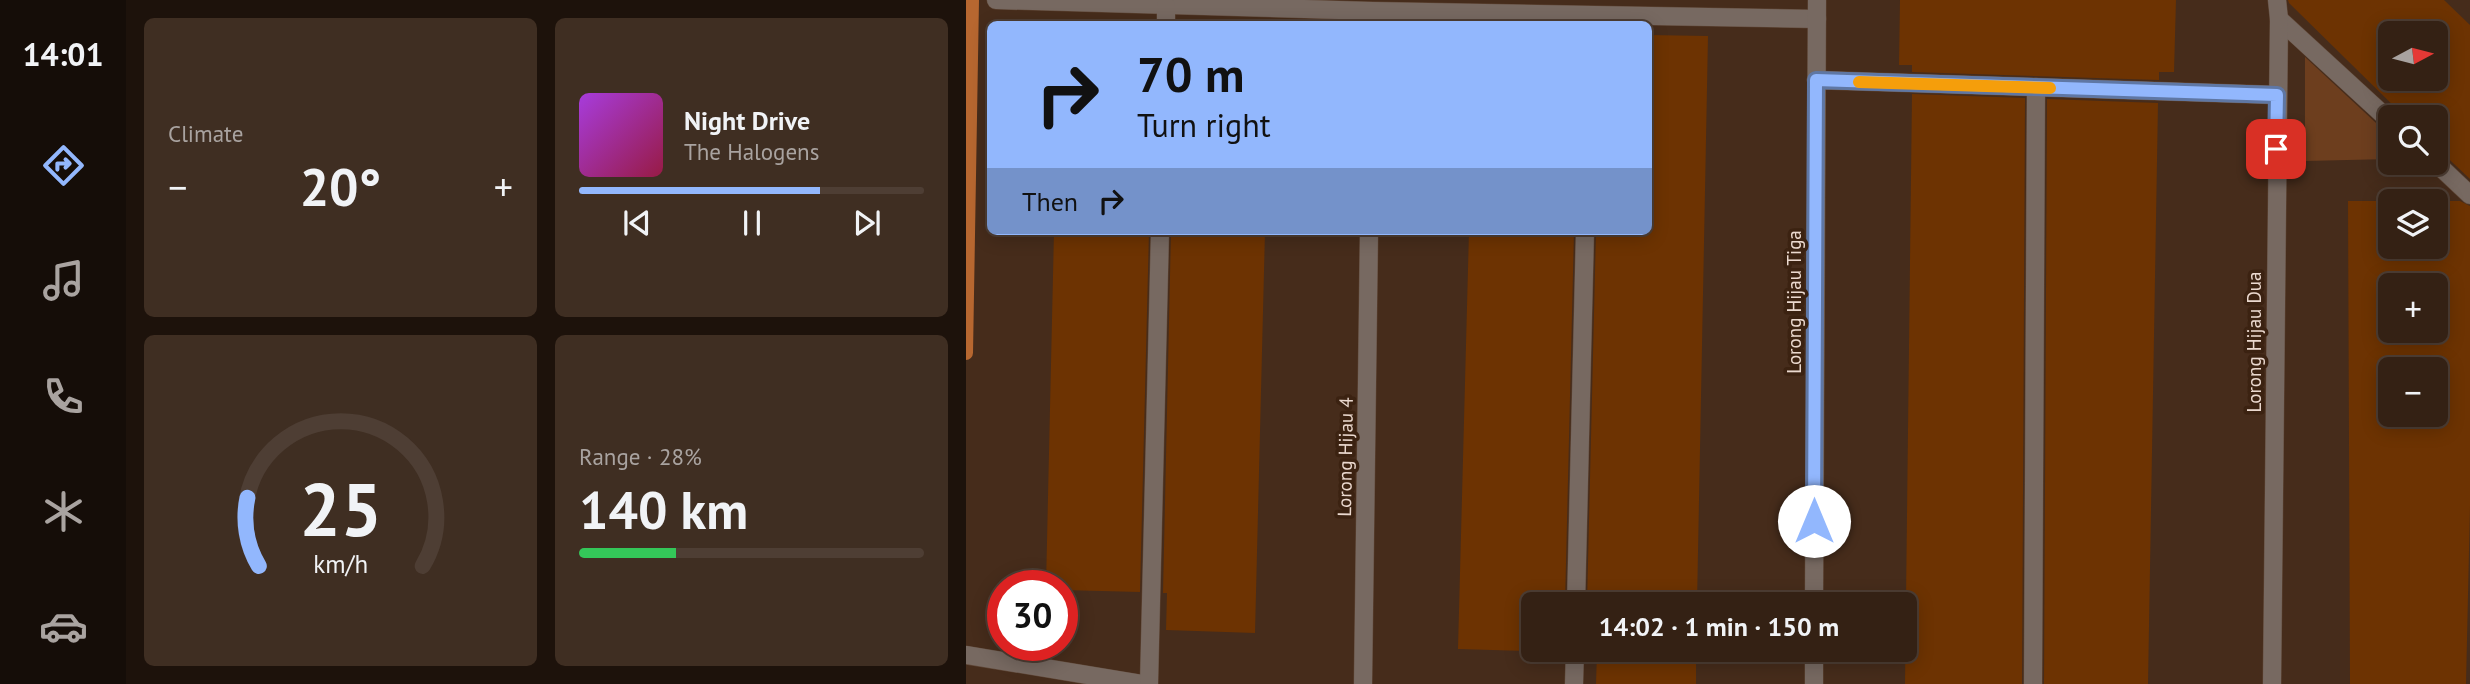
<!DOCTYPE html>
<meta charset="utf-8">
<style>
:root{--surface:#342114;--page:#3f2e22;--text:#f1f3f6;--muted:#a9a3a0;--line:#4e3e34;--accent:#92b7fd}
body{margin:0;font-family:"PT Sans",sans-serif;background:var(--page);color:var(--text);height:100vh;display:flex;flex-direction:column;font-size:26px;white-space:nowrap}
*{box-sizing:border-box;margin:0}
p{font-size:23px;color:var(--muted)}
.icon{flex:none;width:38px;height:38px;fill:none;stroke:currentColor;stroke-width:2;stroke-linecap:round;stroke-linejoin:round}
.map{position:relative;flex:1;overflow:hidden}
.side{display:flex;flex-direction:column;gap:18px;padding:18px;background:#1d120b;width:840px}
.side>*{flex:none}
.banner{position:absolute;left:21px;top:21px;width:665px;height:214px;border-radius:10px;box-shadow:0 4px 18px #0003,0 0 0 2px var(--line);background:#92b7fd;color:#111;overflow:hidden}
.needle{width:46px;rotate:83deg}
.controls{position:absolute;left:1412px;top:21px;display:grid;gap:14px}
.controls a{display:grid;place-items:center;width:70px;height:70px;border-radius:10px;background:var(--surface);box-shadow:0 4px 18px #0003,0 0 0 2px var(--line);font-size:35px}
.speed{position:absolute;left:21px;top:570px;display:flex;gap:14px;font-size:35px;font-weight:700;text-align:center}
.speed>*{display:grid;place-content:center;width:91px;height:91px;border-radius:50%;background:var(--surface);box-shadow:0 4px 18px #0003,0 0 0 2px var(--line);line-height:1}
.speed .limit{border:10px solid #d22;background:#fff;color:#111}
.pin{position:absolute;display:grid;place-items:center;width:60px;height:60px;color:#fff;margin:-30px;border-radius:14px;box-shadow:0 4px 10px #0006}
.me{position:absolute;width:77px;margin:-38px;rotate:0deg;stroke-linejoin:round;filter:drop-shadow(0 0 5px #0008)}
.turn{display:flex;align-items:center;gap:24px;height:147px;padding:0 35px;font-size:32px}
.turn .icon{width:91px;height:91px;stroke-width:2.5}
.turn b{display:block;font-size:49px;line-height:60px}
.then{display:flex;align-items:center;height:66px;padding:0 35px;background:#0003;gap:14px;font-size:26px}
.big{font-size:52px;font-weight:700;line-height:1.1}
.side .tile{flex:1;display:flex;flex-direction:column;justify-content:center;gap:10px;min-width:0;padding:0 24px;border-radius:10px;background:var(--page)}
.side .dial{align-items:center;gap:0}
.dial svg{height:182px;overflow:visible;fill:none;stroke:var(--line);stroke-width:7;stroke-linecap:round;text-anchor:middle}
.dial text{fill:var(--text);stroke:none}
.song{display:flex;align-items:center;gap:21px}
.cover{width:84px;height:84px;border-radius:10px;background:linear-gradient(135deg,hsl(280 70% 55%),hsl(340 70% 35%))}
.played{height:7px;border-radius:4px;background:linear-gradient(90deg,var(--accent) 70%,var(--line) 70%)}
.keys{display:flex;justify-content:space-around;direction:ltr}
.heat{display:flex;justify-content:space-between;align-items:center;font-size:38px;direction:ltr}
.charge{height:10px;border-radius:5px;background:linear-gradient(90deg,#34c759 28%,var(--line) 0)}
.side .tiles{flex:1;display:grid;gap:18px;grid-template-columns:repeat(2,1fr)}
.trip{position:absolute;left:555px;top:592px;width:396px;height:70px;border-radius:10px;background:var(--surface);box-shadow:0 4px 18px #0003,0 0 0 2px var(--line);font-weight:700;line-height:70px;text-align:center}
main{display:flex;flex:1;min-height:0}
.tab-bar{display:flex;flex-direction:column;width:126px;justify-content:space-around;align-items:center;background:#150d08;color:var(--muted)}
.tab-bar .icon{width:49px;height:49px}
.tab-bar .current{color:var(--accent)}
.tab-bar b{font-size:32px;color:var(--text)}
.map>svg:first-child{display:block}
.green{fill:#6d3e1e}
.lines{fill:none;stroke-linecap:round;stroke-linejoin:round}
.stream{stroke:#b76730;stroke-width:14}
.building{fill:#6d3302;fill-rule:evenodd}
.minor-casing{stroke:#604838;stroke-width:19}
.minor{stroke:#776961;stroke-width:18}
.route-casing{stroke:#5f77a4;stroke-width:18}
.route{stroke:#92b7fd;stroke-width:12}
.slow{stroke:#f59e0b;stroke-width:12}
.labels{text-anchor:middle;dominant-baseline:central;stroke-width:7;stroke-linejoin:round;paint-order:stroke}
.street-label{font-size:19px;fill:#ebd9cf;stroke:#3b2211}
</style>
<main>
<nav class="tab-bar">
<b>14:01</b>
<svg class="icon current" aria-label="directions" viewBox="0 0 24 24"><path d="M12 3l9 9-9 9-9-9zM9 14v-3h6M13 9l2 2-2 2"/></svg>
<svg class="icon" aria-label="music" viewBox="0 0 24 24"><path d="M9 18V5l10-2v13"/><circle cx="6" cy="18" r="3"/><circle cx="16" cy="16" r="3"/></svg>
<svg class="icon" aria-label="phone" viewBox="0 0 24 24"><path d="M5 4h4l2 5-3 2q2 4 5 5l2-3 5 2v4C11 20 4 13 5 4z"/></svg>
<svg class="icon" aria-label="climate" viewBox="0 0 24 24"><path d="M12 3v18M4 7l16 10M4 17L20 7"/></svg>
<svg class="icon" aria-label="car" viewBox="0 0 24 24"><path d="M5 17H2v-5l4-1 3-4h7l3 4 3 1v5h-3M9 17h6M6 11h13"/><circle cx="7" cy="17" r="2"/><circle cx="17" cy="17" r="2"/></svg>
</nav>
<section class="side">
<div class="tiles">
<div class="tile"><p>Climate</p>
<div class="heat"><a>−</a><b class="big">20°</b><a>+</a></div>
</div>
<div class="tile">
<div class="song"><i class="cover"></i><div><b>Night Drive</b><p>The Halogens</p></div></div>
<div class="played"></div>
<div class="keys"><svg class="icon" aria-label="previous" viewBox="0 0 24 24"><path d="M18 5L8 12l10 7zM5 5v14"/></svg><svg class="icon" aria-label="pause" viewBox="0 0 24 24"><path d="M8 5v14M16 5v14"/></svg><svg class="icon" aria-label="next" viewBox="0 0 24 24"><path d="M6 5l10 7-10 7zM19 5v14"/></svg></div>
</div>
<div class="tile dial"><svg viewBox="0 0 100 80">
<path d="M14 69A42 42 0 1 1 86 69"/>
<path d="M14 69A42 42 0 0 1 9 39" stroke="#92b7fd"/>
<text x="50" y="56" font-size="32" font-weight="700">25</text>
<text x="50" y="72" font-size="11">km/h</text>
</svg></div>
<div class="tile"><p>Range · 28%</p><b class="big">140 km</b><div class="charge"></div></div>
</div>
</section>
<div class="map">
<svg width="1504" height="684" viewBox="0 0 1504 684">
<rect width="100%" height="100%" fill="#462c1b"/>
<polygon class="green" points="1339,57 1424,136 1424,159 1339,161"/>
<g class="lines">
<polyline class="stream" points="0,353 6,0"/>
</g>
<g class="building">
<polygon points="934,0 1210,0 1208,72 1193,72 1193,80 946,72 946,65 933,65"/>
<path d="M 1322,0 L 1478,0 L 1504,25 L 1504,179 L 1470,147 L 1470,117 L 1439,117 L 1323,3 ZM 1424,33 L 1470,33 L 1470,79 L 1424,79 Z"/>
<polygon points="682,35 742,36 731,604 621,604 630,231 682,231"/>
<polygon points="946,94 1059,98 1056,684 939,684"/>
<polygon points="1081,99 1192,103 1182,684 1078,684"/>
<path d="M 1382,201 L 1494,201 L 1504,206 L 1504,506 L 1500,684 L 1384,684 ZM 1424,201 L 1470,201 L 1470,247 L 1424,247 ZM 1424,285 L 1470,285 L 1470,331 L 1424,331 ZM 1424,369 L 1470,369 L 1470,415 L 1424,415 Z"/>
<polygon points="88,231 183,231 174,592 96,590 96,586 80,586"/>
<polygon points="205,231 299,231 289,633 200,630 201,593 197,593"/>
<polygon points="503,231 608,231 599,604 567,604 567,649 598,649 598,652 492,649"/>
<polygon points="620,649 730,649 730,684 630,684 631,652 620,652"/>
</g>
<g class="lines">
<defs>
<g id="minor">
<polyline points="30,0 407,11 851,19"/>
<polyline points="1313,19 1424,121"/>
<polyline points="200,24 200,6"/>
<polyline points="850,80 1311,95"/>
<polyline points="1470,163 1504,195"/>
<polyline points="610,604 619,231"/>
<polyline points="848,604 851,0"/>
<polyline points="0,655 176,684"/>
<polyline points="183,684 194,231"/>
<polyline points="397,684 403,231"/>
<polyline points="608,684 609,649"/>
<polyline points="848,684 848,649"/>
<polyline points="1067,684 1070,87"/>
<polyline points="1306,684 1313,19 1311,0"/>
</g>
</defs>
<use href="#minor" class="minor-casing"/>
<use href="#minor" class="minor"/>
</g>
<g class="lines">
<defs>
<polyline id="route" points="848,521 850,80 1311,95 1310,149"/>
</defs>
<use href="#route" class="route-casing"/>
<use href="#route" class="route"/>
<polyline class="slow" points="893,82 1084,88"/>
</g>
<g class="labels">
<g class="street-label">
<text transform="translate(828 302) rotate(-90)">Lorong Hijau Tiga</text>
<text transform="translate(1288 342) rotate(-90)">Lorong Hijau Dua</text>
<text transform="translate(379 457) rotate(-89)">Lorong Hijau 4</text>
</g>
</g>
</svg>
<div class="controls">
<a><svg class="needle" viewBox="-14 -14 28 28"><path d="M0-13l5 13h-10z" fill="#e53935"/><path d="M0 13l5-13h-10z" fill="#a9a3a0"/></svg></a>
<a><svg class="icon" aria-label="search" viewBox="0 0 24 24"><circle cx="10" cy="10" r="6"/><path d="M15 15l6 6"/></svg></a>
<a><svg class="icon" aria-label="layers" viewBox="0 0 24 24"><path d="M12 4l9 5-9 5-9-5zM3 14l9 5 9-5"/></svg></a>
<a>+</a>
<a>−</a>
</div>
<div class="speed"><div class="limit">30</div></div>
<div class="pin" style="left:1310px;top:149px;background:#d93025"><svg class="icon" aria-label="arrive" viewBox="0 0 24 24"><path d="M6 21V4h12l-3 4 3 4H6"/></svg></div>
<svg class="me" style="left:848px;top:521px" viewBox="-20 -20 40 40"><circle r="19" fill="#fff"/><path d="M0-13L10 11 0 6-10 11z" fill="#92b7fd"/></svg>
<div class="trip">14:02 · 1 min · 150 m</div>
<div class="banner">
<div class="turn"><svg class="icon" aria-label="right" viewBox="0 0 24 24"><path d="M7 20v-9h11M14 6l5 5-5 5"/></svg><div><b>70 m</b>Turn right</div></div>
<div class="then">Then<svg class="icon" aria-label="right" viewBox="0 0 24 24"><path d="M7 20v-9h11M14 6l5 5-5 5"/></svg></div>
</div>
</div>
</main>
